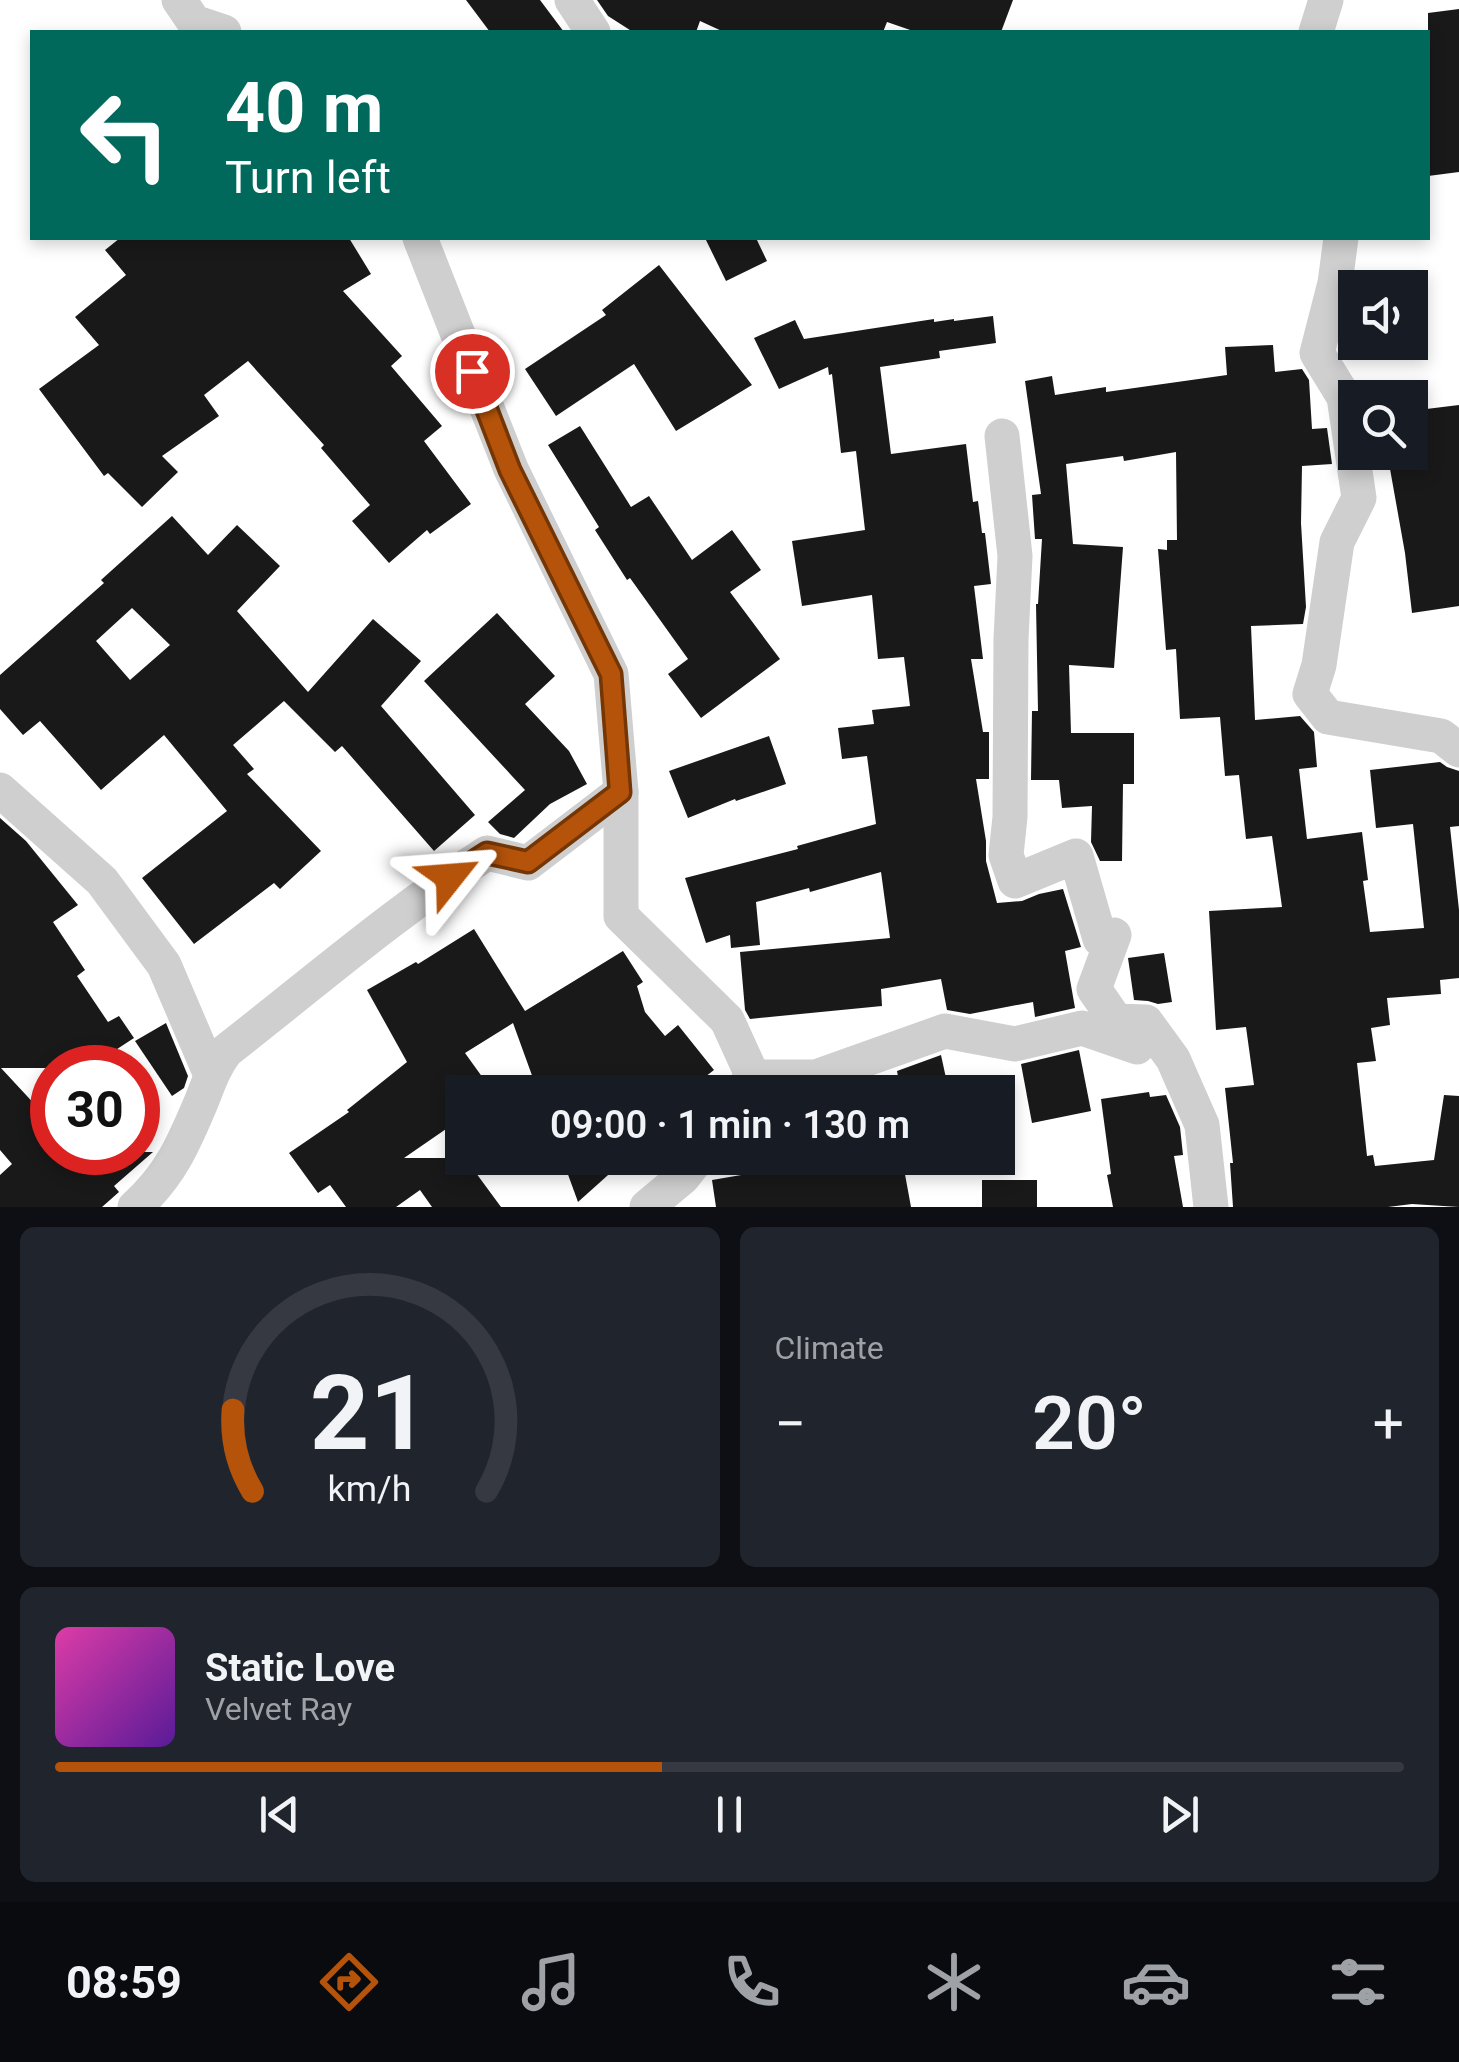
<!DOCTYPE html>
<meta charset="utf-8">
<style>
:root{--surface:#171b24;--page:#20242c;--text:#f1f3f6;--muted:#9ea1a6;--line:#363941;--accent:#b45309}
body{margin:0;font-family:Roboto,sans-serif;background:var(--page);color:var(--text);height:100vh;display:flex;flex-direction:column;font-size:38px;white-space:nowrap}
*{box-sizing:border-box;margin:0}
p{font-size:32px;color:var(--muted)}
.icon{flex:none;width:55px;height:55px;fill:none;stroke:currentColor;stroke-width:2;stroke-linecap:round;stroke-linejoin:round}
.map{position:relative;height:1207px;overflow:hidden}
.details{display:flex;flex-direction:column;gap:20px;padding:20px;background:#0d0f14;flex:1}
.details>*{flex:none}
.guide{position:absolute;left:30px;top:30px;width:1400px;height:210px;border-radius:0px;box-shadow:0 5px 15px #0003;background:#00695c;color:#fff;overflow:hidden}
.tools{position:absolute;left:1338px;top:270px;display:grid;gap:20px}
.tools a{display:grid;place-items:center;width:90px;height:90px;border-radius:0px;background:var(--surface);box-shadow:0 5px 15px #0003;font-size:50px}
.speed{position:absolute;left:30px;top:1045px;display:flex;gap:20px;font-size:50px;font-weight:700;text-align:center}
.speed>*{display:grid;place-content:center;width:130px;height:130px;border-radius:50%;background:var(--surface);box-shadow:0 5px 15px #0003;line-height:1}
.speed .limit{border:15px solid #d22;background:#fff;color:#111}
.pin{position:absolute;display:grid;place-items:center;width:85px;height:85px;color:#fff;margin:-42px;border:5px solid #fff;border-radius:50%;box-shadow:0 2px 10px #0007}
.me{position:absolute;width:110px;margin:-55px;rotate:62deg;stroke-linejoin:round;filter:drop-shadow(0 0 8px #0008)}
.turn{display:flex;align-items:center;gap:35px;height:210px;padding:0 30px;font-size:45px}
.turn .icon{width:130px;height:130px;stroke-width:2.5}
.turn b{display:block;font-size:70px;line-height:85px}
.big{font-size:75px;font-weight:600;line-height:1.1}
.details .tile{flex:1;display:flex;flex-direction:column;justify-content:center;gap:15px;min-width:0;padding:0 35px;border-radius:15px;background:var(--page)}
.details .dial{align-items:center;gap:0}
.dial svg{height:260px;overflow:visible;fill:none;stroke:var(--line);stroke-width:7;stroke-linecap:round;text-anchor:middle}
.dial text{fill:var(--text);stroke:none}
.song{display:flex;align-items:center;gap:30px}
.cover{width:120px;height:120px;border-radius:15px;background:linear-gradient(135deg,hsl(320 70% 55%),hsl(270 70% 35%))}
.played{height:10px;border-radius:5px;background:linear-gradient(90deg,var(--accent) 45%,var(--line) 45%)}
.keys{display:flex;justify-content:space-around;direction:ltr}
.heat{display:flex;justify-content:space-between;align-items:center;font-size:55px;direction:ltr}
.details .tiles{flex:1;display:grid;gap:20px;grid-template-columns:1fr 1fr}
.tile:last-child{grid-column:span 2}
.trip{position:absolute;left:445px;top:1075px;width:570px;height:100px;border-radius:0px;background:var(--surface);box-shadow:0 5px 15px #0003;font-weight:600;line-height:100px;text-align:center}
.menu{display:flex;height:160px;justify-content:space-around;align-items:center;background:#090b0e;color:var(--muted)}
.menu .icon{width:70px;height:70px}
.menu .current{color:var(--accent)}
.menu b{font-size:45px;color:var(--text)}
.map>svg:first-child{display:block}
.building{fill:#191919;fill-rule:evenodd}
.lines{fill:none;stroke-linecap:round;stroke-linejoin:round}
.minor{stroke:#cfcfcf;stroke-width:35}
.route-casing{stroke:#753606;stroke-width:25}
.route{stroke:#b45309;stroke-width:18}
</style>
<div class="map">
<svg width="1459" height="1207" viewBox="0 0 1459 1207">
<rect width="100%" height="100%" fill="#fff"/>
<g class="building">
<polygon points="466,0 540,0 564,32 490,32"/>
<polygon points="597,0 1013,0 1001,32 916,32 887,22 883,32 724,32 700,21 696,32 633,32 608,16"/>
<polygon points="1459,9 1459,172 1428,176 1428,13"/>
<polygon points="120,238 349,238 371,274 343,291 402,356 391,366 442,426 424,441 471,504 430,534 427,530 389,563 352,521 370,505 321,448 324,445 248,361 204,395 219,416 162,456 178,472 142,507 108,473 104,476 39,389 99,345 75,317 126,275 105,250"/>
<polygon points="705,238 756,238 767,261 726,281"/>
<polygon points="659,265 752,385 676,431 634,364 556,416 525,369 606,315 602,310"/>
<polygon points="993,316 996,343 939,351 940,358 880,367 891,454 966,444 973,502 978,501 982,533 985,533 991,584 974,586 983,659 971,659 983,732 989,732 989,779 976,779 986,841 986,861 997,903 1022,901 1039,894 1063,889 1081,947 1065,951 1075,1008 1035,1017 1033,1002 970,1014 947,1010 941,979 881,989 882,1006 750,1019 745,1010 740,952 890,938 881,872 810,892 809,888 756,902 760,945 731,948 730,935 706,943 685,878 798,849 797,846 876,824 867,756 842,759 838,728 874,724 872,710 910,706 904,657 878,659 872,595 802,606 792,541 865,530 856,451 841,453 832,374 829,375 828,367 779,389 754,338 795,320 804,339 934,319 934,322 954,319 954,321"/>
<polygon points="1273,345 1275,372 1302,369 1309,380 1312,429 1327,428 1332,464 1302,466 1301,523 1306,607 1303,624 1251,626 1255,720 1300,716 1314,732 1317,767 1299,769 1307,839 1362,832 1368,880 1363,881 1370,932 1424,928 1413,824 1376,828 1370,770 1440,762 1447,767 1459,771 1459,826 1450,827 1459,910 1459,978 1440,980 1441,994 1387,998 1390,1025 1371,1028 1376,1061 1357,1063 1367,1156 1373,1155 1375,1166 1434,1160 1444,1095 1459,1096 1459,1207 1412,1204 1388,1207 1233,1207 1230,1163 1233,1163 1225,1088 1254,1085 1246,1027 1216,1030 1209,911 1282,907 1272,836 1246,839 1239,775 1225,776 1220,717 1180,719 1176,649 1166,650 1158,549 1167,550 1167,540 1177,540 1176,452 1124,461 1123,456 1066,464 1073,544 1123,547 1114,668 1069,665 1071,733 1134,733 1134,784 1123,784 1122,861 1100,861 1091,842 1092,806 1062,808 1059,780 1031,780 1032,711 1038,711 1036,604 1038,604 1042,539 1035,539 1032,495 1041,494 1025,381 1052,376 1055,395 1106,387 1106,392 1227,375 1225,347"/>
<polygon points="1459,405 1459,606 1412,613 1405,553 1387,452 1410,452 1410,411"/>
<polygon points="580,426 631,507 649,496 692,560 732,530 761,570 730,592 780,659 701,718 668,674 688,659 630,578 627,580 595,530 599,527 548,445"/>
<path d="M 172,516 L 208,555 L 237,525 L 280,566 L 237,611 L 308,692 L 373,619 L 421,661 L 381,706 L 475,815 L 434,851 L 342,746 L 335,752 L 284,701 L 233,745 L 254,769 L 247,774 L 321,851 L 280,889 L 274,883 L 194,944 L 142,878 L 227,811 L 164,735 L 101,790 L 40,721 L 23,735 L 0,709 L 0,675 L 104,583 L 101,580 ZM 132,608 L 170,645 L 130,680 L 96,641 Z"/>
<polygon points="497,613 555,676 525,704 569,751 587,784 550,804 514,838 500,834 488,822 525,790 424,681"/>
<polygon points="769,736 786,784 736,801 735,799 688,818 669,771"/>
<polygon points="0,818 26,841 78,905 53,922 85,970 77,976 108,1022 119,1016 134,1038 88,1068 1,1068 52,1123 52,1152 153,1152 114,1186 119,1192 102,1207 0,1207 0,1175 12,1164 0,1150"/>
<polygon points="474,929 525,1011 623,951 643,982 637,986 645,1012 665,1036 678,1025 714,1070 701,1080 711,1092 538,1092 513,1023 465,1053 493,1092 462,1092 462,1118 404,1158 465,1158 501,1207 432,1207 420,1190 396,1207 346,1207 330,1185 318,1193 289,1153 349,1112 347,1110 407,1062 367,990 416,962 418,964"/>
<polygon points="1164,953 1172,1002 1158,1004 1148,1001 1134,1000 1128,958"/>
<polygon points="166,1023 188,1076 184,1088 172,1096 135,1041"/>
<polygon points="1079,1050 1091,1111 1032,1123 1021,1064"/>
<polygon points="941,1055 949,1092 901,1092 897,1071"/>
<polygon points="1149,1092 1150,1097 1166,1095 1180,1127 1183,1155 1174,1156 1183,1207 1113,1207 1107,1175 1111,1174 1101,1099"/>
<polygon points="562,1158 627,1158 578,1202"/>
<polygon points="750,1158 902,1158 911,1207 716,1207 712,1180 753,1173"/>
<rect x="982" y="1180" width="55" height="27"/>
</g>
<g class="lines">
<g class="minor">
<polyline points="179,0 194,22 224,32"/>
<polyline points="572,0 593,32"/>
<polyline points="1316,32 1326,0"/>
<polyline points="420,238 511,469 611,674 621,792 621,916 727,1020 753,1077"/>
<polyline points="1341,238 1335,283 1317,353 1344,397 1359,498 1337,542 1319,665 1310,694 1328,717 1441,736 1459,750"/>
<polyline points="1002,436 1015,556 1011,639 1010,817 1006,855 1015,881 1076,856 1100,939 1114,935 1094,989 1116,1021 1146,1022 1173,1059 1202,1125 1211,1207"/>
<polyline points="0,790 102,881 164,965 211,1075"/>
<polyline points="740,1092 753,1077 816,1077 945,1031 1015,1044 1082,1028 1137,1047"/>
<path d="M 135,1207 C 170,1176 184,1143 202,1100 C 209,1082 214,1067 226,1051 C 312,984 395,912 487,853 L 528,863 L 621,792"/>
<polyline points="647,1207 683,1177 698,1158"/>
</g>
</g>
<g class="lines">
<defs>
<polyline id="route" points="450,877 487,853 528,862 620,792 611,674 510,470 472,371"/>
</defs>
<use href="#route" class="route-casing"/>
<use href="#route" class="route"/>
</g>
</svg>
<div class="tools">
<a><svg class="icon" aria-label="sound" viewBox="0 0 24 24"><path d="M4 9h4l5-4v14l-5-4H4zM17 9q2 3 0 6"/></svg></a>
<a><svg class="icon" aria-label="search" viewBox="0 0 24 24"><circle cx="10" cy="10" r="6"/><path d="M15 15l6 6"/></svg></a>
</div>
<div class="speed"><div class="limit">30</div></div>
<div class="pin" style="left:472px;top:371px;background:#d93025"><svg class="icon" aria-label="arrive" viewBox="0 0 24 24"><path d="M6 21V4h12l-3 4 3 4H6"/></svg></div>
<svg class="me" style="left:450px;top:877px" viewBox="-20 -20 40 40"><path d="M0-17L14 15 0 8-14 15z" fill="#b45309" stroke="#fff" stroke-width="4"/></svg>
<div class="trip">09:00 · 1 min · 130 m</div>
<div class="guide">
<div class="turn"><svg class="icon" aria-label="left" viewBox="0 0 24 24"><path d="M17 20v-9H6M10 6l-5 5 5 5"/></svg><div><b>40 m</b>Turn left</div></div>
</div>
</div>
<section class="details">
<div class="tiles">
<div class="tile dial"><svg viewBox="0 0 100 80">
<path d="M14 69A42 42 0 1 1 86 69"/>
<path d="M14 69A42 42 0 0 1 8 44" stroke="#b45309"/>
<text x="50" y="56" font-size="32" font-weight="700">21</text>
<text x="50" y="72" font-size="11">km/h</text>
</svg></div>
<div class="tile"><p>Climate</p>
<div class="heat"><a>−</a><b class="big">20°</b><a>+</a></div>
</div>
<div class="tile">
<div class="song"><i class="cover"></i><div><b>Static Love</b><p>Velvet Ray</p></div></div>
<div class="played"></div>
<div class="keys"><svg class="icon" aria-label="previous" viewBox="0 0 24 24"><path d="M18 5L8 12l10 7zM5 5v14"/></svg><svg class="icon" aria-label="pause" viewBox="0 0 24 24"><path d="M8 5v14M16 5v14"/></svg><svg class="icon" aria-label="next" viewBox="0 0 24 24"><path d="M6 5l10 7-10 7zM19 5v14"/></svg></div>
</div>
</div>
</section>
<nav class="menu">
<b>08:59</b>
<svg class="icon current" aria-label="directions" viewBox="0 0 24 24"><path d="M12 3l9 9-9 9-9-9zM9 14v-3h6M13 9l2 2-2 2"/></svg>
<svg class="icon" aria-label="music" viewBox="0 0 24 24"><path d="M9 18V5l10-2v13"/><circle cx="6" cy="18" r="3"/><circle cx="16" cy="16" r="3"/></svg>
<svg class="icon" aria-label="phone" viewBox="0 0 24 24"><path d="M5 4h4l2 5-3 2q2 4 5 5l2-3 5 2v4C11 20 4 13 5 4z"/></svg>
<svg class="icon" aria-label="climate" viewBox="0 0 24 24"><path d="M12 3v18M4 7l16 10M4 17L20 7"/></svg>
<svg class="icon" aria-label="car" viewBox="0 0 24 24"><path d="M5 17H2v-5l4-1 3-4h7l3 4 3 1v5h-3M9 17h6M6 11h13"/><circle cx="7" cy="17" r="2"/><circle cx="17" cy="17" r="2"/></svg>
<svg class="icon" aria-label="filters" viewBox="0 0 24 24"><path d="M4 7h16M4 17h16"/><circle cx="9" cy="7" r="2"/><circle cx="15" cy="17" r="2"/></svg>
</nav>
